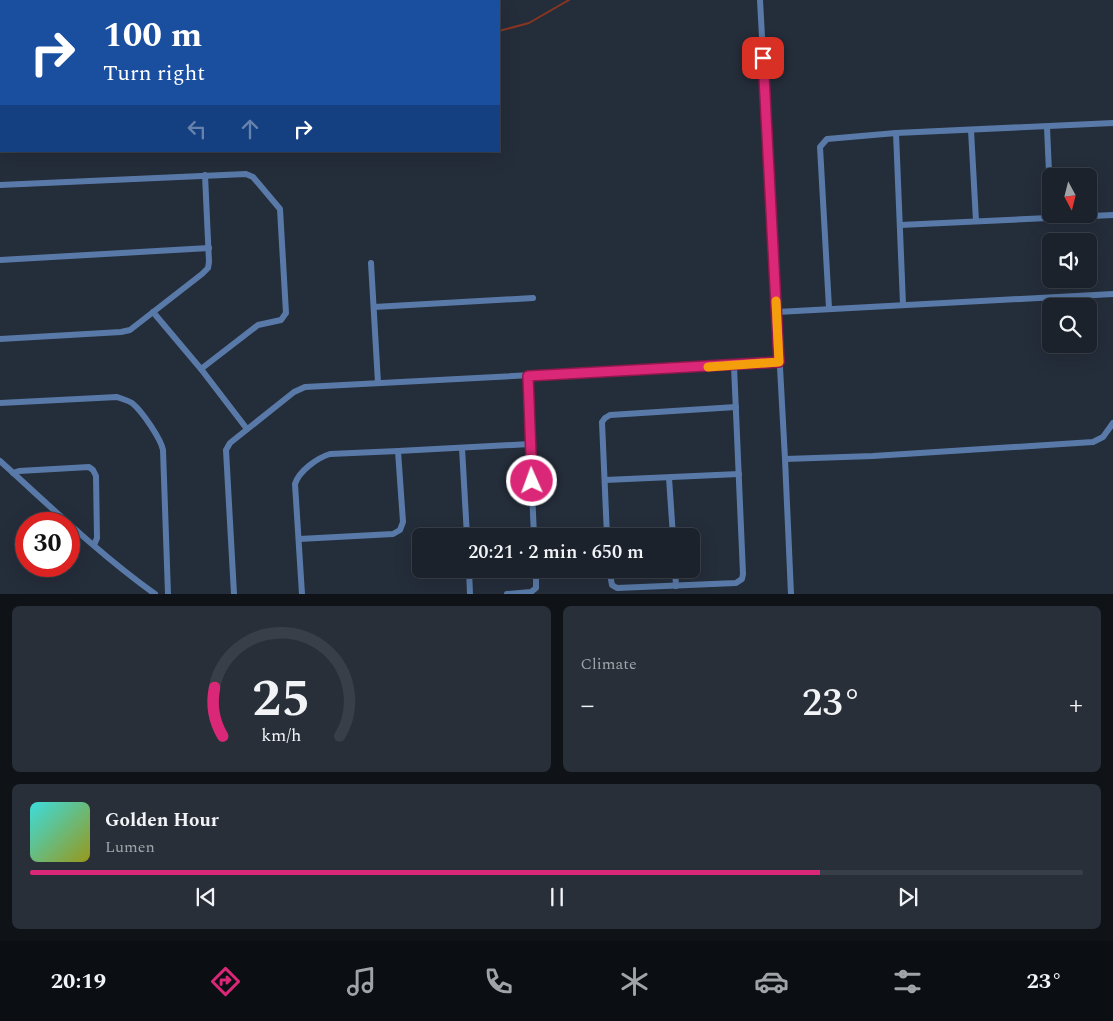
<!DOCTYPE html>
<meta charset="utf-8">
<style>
:root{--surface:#1b222c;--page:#282f38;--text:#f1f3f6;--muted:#a0a4a9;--line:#393f48;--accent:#db2777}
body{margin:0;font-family:Spectral,serif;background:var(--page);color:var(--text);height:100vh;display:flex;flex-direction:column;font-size:19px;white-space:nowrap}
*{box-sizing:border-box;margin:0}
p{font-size:16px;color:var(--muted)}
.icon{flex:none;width:28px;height:28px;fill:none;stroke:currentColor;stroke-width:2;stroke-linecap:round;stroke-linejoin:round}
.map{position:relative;height:594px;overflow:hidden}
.sheet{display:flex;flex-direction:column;gap:12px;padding:12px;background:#0f1318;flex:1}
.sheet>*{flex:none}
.banner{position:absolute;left:0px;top:0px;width:500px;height:152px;box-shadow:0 5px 20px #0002,0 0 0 1px var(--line);background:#1a4fa0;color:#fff;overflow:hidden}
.needle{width:32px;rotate:173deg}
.buttons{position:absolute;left:1042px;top:168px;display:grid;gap:10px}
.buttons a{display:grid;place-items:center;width:55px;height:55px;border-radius:8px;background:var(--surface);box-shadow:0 5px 20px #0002,0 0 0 1px var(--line);font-size:25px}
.speed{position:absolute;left:15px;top:512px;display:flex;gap:10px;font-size:25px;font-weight:700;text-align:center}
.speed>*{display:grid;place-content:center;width:65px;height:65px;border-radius:50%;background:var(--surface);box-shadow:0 5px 20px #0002,0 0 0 1px var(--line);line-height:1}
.speed .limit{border:8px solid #d22;background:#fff;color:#111}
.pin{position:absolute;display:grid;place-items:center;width:42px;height:42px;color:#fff;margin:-21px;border-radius:10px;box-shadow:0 2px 8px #0006}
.me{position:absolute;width:55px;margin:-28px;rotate:358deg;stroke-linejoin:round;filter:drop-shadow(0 0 4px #0008)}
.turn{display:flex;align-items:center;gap:18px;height:105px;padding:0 20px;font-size:22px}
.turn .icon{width:65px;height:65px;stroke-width:2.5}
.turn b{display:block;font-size:35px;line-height:42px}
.lanes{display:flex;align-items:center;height:48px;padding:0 20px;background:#0003;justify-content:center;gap:25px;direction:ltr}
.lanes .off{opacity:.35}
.big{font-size:38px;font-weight:600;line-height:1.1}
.sheet .tile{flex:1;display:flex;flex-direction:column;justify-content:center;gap:8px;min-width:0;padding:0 18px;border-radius:8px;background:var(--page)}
.sheet .dial{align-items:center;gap:0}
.dial svg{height:130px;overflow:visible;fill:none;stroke:var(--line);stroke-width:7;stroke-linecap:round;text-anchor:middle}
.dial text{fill:var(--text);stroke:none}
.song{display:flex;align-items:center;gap:15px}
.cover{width:60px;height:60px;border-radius:8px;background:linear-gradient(135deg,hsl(180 70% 55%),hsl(60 70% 35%))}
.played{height:5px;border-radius:2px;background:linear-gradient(90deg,var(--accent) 75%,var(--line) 75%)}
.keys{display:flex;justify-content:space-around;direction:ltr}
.heat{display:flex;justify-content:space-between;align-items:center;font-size:28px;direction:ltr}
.sheet .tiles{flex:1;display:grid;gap:12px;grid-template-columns:1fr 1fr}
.tile:last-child{grid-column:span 2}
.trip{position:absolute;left:412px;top:528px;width:288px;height:50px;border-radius:8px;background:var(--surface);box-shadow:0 5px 20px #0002,0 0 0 1px var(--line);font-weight:600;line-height:50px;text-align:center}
.tabs{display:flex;height:80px;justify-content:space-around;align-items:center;background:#0b0e12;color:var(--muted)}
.tabs .icon{width:35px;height:35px}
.tabs .active{color:var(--accent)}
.tabs b{font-size:22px;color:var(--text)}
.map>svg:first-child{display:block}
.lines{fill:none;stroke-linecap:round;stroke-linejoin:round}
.stream{stroke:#893521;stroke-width:2}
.minor{stroke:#597aa8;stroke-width:6}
.route-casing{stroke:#8e194d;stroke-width:12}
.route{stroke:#db2777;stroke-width:9}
.slow{stroke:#f59e0b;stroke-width:9}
</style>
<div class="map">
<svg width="1113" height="594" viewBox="0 0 1113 594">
<rect width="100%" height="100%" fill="#242d3a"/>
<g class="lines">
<g class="stream">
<polyline points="499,31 529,23 569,0"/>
<polyline points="0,54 1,54"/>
<polyline points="0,73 1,73"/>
</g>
<g class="minor">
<polyline points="760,0 785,459 791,594"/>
<polyline points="0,11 1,21"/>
<polyline points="1047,127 1051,218"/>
<polyline points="971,130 976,221"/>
<polyline points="896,133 903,304"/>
<polyline points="0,185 246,174 253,177 280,209 286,313 281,320 258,325 201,369"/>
<polyline points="900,225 1113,215"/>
<polyline points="0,260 209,248"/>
<polyline points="371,263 378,383"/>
<polyline points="374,307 533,298"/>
<polyline points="829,308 820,147 827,139 896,133 1113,123"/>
<polyline points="153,312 201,369 247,429"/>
<polyline points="777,312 1113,294"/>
<polyline points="0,339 121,332 130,330 202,274 208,268 209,262 205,175"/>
<polyline points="527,376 534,536"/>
<path d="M 0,403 L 117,397 C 122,399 127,400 132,403 C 142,411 161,439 163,450 L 168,594"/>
<polyline points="462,448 467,536"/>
<polyline points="785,459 873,456 1093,442 1103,437 1113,423"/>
<path d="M 0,461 C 50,506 100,555 155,594"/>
<polyline points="13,473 19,471 89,467 93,470 96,476 97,538 94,545"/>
<polyline points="669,478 673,536"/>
<polyline points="605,480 739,474"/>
<polyline points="607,536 602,422 605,418 610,415 736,407"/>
<polyline points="299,539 393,534 400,530 403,522 398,451"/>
<polyline points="469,569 470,594"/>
<polyline points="609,569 612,585 617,588 736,583 742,579 743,574 734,366"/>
<polyline points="675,569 676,586"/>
<polyline points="234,594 226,450 230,443 294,392 305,387 779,362"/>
<path d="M 302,594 L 295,484 C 299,471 317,458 330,454 L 398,451 L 530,444"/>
<polyline points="507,594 531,592 536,588 536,569"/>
</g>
</g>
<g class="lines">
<defs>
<polyline id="route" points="532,481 528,376 779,362 763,58"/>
</defs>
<use href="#route" class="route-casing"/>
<use href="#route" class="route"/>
<polyline class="slow" points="708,367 779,362 776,301"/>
</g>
</svg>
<div class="buttons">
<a><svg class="needle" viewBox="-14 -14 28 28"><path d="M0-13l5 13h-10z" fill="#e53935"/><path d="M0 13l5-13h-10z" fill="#a0a4a9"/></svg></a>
<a><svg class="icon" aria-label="sound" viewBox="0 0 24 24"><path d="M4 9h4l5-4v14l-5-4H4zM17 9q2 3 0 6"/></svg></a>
<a><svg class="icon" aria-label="search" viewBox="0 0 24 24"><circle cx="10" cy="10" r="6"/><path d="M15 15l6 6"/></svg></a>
</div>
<div class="speed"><div class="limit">30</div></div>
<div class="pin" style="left:763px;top:58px;background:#d93025"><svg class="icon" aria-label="arrive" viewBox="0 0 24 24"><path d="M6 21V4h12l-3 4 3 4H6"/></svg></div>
<svg class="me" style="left:532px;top:481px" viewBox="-20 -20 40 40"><circle r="17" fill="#db2777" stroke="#fff" stroke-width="3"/><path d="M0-11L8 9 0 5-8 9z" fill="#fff"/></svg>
<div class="trip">20:21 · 2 min · 650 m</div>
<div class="banner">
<div class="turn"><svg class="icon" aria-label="right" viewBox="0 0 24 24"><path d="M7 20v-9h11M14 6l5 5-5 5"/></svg><div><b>100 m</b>Turn right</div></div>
<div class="lanes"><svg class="icon off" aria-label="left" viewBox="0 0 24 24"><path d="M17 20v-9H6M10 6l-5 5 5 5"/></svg><svg class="icon off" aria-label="ahead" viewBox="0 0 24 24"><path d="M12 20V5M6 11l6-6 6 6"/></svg><svg class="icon" aria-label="right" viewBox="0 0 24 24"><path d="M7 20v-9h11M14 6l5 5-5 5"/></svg></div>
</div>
</div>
<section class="sheet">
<div class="tiles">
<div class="tile dial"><svg viewBox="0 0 100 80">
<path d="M14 69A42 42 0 1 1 86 69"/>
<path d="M14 69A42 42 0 0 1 9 39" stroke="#db2777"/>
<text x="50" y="56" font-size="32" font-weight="700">25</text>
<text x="50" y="72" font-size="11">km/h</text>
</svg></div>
<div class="tile"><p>Climate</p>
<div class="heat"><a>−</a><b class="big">23°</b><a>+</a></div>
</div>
<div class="tile">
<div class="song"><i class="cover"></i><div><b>Golden Hour</b><p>Lumen</p></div></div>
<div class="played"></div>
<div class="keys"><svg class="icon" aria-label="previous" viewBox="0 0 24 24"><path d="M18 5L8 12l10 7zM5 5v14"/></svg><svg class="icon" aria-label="pause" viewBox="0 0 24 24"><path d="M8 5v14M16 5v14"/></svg><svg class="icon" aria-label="next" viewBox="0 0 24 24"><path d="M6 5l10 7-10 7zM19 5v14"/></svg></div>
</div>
</div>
</section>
<nav class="tabs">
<b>20:19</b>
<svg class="icon active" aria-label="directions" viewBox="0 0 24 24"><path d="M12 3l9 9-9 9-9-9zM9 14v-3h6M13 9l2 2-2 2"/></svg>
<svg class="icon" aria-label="music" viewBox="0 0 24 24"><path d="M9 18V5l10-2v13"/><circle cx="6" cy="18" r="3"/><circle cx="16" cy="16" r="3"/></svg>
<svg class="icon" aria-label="phone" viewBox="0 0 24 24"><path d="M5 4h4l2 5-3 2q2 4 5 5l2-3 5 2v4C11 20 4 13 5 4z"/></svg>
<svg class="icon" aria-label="climate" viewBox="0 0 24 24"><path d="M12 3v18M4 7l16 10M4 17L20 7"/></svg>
<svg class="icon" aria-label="car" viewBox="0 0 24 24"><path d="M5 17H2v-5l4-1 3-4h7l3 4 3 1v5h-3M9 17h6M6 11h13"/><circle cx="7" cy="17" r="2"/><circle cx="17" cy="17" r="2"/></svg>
<svg class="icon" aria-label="filters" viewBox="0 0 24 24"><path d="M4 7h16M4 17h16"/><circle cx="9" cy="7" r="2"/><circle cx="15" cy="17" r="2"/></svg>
<b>23°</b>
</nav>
